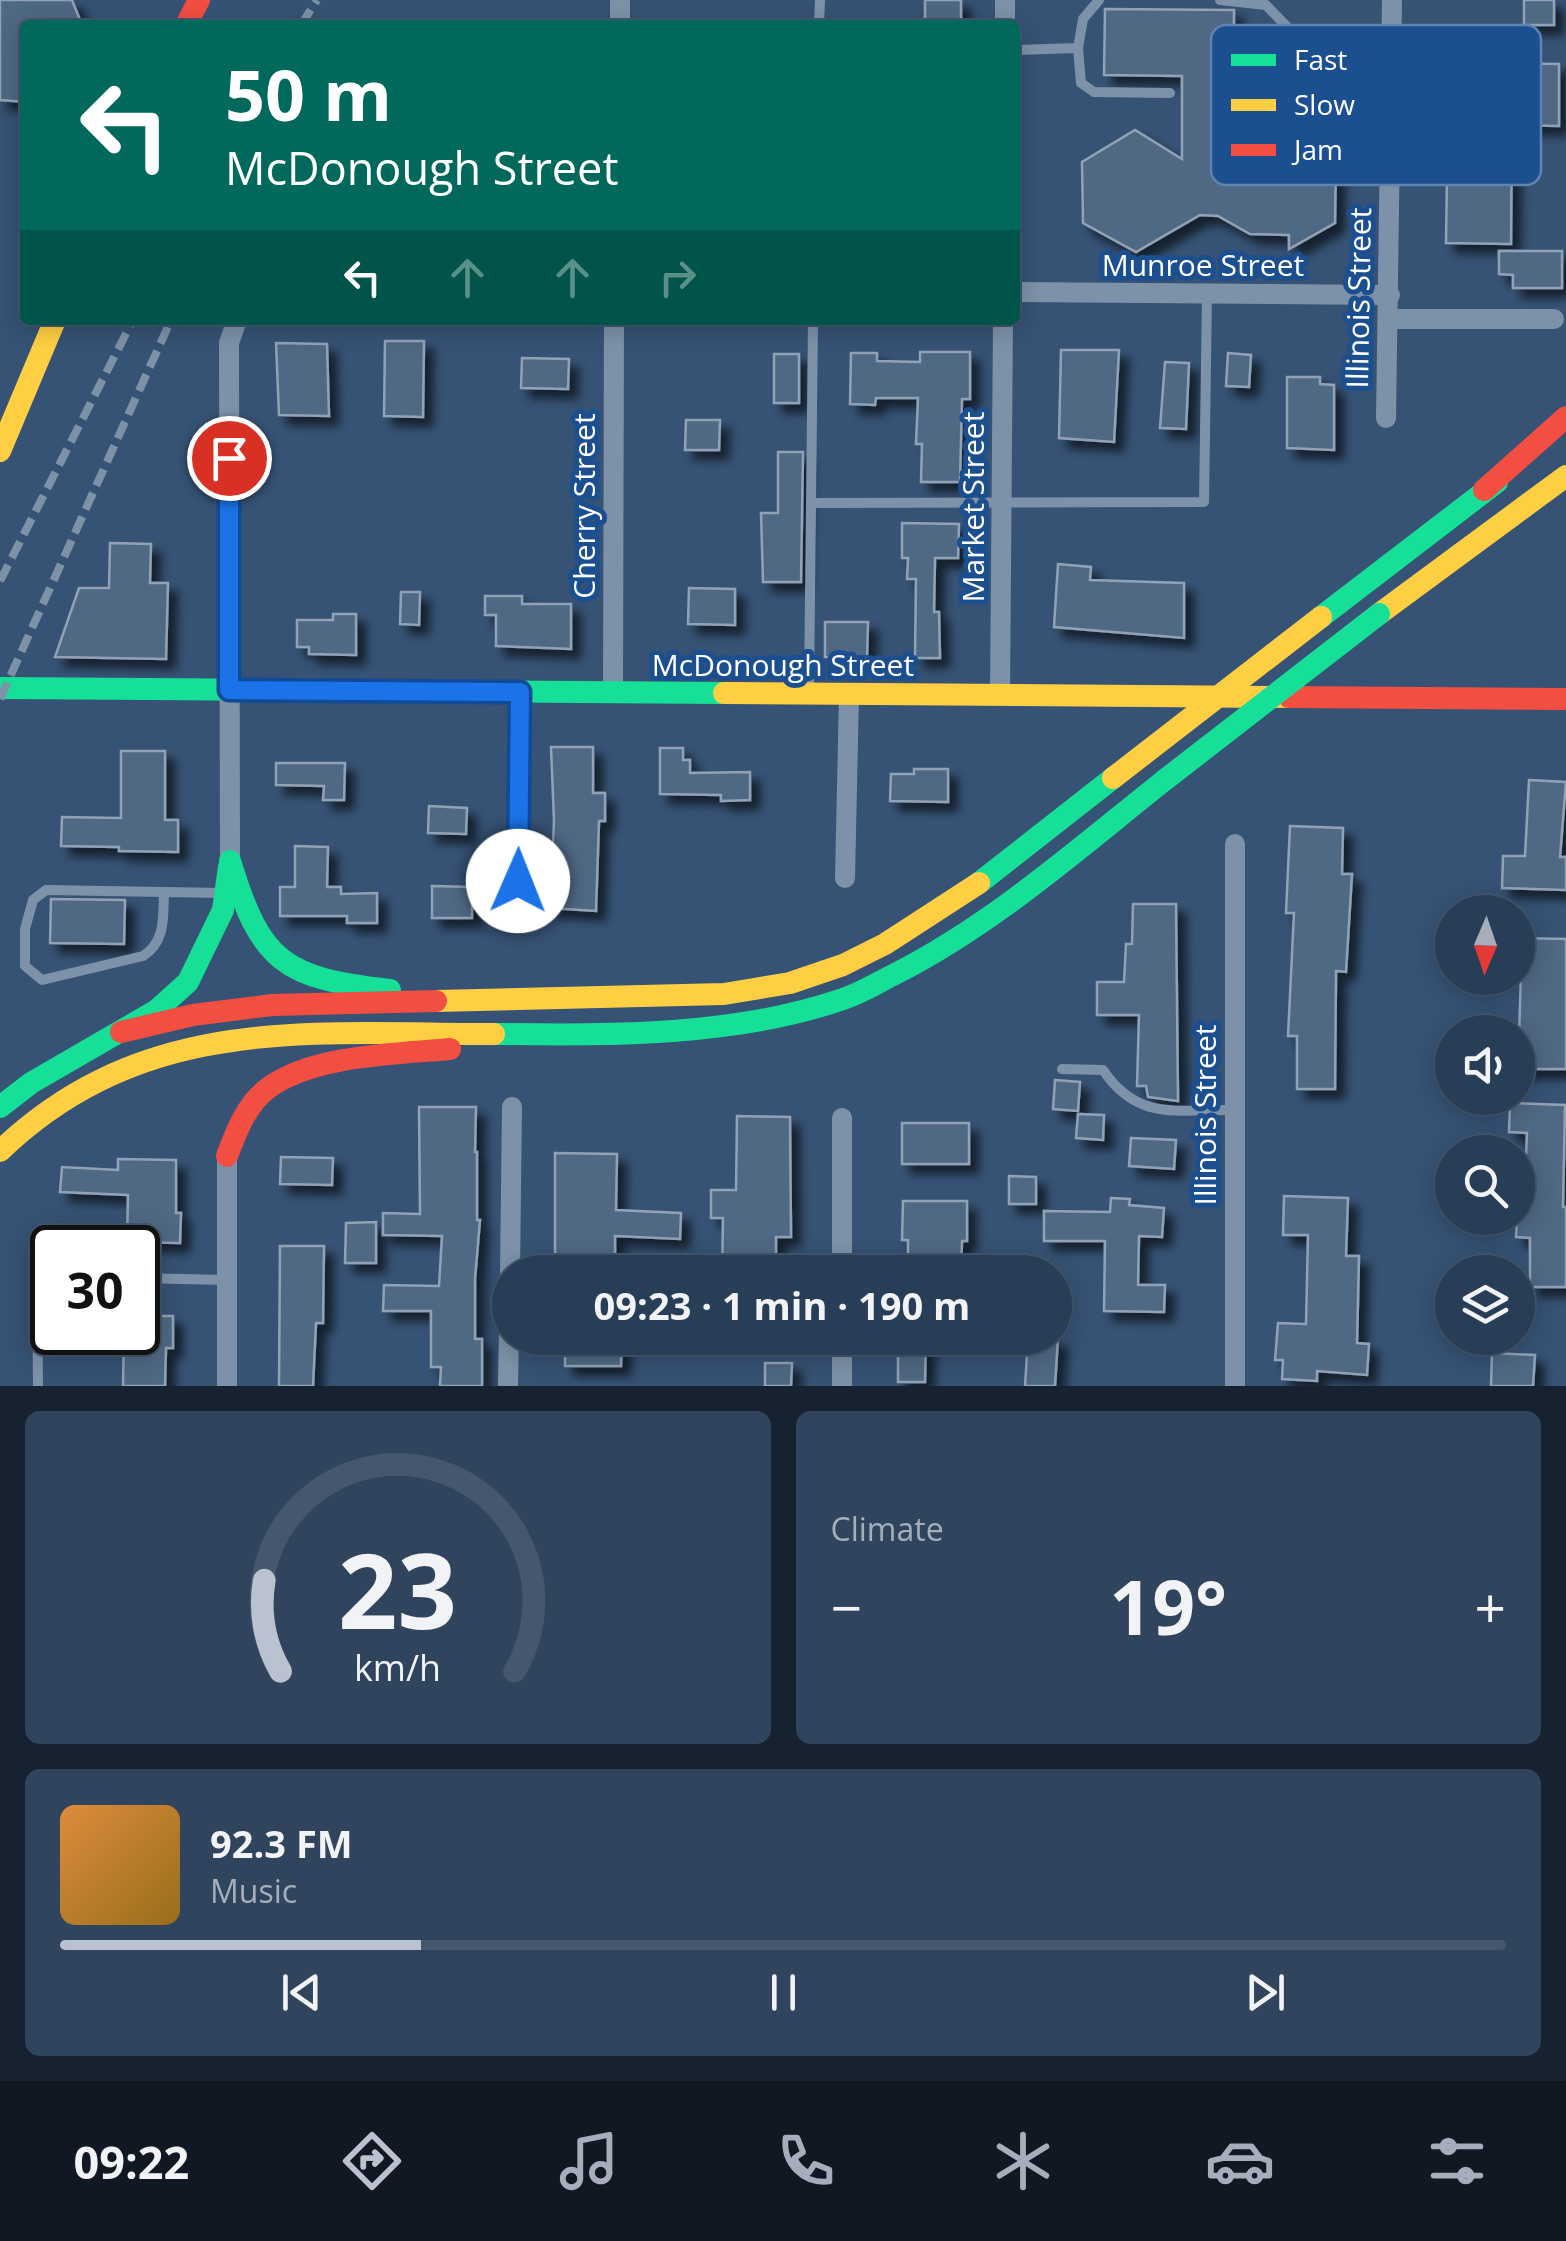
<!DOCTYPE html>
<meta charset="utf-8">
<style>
:root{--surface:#283e57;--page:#30455d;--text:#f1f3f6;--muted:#a5aeba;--line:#44576d;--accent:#b9c2ce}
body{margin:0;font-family:"Open Sans",sans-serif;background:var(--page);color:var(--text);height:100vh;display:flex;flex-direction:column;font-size:38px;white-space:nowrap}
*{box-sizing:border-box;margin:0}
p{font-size:32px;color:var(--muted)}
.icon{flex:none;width:55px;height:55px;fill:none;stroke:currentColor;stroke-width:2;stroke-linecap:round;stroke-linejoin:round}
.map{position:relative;height:1386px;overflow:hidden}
.details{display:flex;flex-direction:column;gap:25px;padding:25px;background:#162230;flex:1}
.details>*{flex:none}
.hud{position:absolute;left:20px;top:20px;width:1000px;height:305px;border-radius:10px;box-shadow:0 5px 25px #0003,0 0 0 2px var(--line);background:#00695c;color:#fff;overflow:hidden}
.needle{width:65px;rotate:182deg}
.controls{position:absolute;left:1435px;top:895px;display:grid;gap:20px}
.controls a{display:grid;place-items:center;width:100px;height:100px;border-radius:50%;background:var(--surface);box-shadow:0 5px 25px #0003,0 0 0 2px var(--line);font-size:50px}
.speed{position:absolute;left:30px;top:1225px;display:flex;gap:20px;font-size:50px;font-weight:700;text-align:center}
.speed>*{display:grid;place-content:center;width:130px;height:130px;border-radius:50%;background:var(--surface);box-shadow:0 5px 25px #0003,0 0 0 2px var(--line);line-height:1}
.speed .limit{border:5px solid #111;border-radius:15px;background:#fff;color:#111}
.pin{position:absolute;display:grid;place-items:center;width:85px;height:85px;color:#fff;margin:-42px;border:5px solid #fff;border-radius:50%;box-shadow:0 2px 10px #0007}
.me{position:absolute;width:110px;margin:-55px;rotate:1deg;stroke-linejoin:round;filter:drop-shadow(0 0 8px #0008)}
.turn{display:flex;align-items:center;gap:35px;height:210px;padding:0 40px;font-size:45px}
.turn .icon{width:130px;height:130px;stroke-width:2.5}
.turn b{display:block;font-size:70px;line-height:85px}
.lanes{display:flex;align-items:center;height:95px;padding:0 40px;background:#0003;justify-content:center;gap:50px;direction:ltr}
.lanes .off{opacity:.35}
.big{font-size:75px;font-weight:700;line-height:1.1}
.details .card{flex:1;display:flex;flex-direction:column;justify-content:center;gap:15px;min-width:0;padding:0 35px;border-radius:15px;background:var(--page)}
.details .dial{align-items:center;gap:0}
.dial svg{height:260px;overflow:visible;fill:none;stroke:var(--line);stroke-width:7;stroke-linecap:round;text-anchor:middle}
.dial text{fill:var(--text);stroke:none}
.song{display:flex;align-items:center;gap:30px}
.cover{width:120px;height:120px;border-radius:15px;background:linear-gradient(135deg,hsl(30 70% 55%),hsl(40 70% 35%))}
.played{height:10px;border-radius:5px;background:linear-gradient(90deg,var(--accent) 25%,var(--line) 25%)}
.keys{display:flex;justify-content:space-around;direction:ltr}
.heat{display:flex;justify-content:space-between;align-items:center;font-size:55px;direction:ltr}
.details .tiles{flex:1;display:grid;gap:25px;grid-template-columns:1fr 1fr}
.card:last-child{grid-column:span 2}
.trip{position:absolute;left:492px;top:1255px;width:580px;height:100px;border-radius:50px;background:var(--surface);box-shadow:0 5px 25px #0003,0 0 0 2px var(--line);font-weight:700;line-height:100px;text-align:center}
.menu{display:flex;height:160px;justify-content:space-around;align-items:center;background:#101923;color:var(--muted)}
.menu .icon{width:70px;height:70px}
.menu .current{color:var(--accent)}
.menu b{font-size:45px;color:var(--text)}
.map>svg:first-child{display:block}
.building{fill:#506783;stroke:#92a2b6;stroke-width:2.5;filter:url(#shadow)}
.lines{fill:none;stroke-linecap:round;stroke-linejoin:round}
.lane{stroke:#7d92a8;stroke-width:10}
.street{stroke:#7d92a8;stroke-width:20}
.fast{stroke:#16e098;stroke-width:22}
.slow{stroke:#ffcf43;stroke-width:22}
.jam{stroke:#f24e42;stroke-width:22}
.rail{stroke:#7e92a7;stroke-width:8;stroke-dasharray:18 8;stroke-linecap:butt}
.fast-bridge{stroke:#16e098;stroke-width:22}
.slow-bridge{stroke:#ffcf43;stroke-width:22}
.route-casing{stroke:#114b97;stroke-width:25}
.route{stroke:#1a73e8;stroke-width:18}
.labels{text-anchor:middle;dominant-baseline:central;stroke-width:10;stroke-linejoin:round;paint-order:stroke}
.street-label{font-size:30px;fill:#fff;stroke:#1b4f8f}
.key{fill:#1b4f8f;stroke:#5f84b1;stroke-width:2.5}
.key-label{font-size:28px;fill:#fff}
</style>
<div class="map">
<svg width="1566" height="1386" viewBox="0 0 1566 1386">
<defs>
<filter id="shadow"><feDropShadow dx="9" dy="9" stdDeviation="5" flood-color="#0009"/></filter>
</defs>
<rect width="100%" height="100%" fill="#365274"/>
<g class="building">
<polygon points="0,0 72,0 82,25 25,25 25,102 0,100"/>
<rect x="925" y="0" width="36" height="25"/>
<rect x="1524" y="0" width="30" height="25"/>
<polygon points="1105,9 1234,10 1233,159 1281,132 1336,161 1335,223 1289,249 1289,235 1250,234 1218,216 1200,215 1136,252 1083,223 1082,162 1135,130 1182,159 1182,76 1104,75"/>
<polygon points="1462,57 1498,57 1498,63 1559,64 1559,126 1512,125 1511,244 1446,243 1448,109 1462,110"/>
<polygon points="1499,251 1562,251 1562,288 1513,288 1513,275 1499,274"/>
<polygon points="385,341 424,341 423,417 384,416"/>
<polygon points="276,343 327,344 329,416 279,415"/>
<polygon points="1061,350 1119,350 1114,442 1059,438"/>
<polygon points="920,352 970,352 970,399 962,399 960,482 921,482 922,444 916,444 918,398 876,398 875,405 850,404 851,353 877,353 877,361 920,362"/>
<polygon points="1228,353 1251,355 1249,387 1226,386"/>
<rect x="774" y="354" width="25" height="49"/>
<polygon points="522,358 569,359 568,389 521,388"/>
<polygon points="1165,362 1189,363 1186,429 1160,428"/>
<polygon points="1287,377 1320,377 1320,384 1334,385 1334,450 1287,448"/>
<polygon points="686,420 720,420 719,450 685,450"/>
<polygon points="778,452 803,452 801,582 763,582 761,513 778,513"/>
<polygon points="902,523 959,524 958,558 935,558 934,612 939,612 940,658 915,658 916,579 907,579 908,558 902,558"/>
<polygon points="110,543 151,544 150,583 168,583 166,659 55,657 79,588 109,588"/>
<polygon points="1058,564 1091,567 1090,580 1184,583 1184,638 1054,627"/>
<polygon points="689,588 735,589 735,625 688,624"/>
<polygon points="401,592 420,592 419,625 400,624"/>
<polygon points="485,596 522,596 522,604 571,604 571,649 496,646 496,615 485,615"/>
<polygon points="333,614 356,614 356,655 309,654 309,647 297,647 297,620 333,620"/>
<polygon points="825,622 868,622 867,658 825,657"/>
<polygon points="551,747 593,747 593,793 605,793 605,821 599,821 596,911 550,908 554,821"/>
<polygon points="660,748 683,748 683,760 690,760 690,773 750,772 750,800 721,801 721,795 660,794"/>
<polygon points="121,751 165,751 165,820 178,820 178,852 119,851 119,847 61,846 62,817 121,818"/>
<polygon points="276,763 345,763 344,800 323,800 324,786 276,785"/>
<polygon points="914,769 948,769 948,802 890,801 891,774 914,774"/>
<polygon points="1529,780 1566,782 1560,857 1566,857 1566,890 1502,888 1503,856 1525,856"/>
<polygon points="429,806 467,808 466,834 428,833"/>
<polygon points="1290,826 1343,828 1342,874 1352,874 1346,972 1336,971 1335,1089 1297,1089 1297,1036 1288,1036 1294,913 1286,913"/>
<polygon points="295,846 328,847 327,887 341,887 341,894 377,893 377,923 347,923 347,916 280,916 280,887 295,887"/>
<polygon points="432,886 472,887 472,918 432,918"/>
<polygon points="51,899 125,900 124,944 50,943"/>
<polygon points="1133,904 1176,904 1178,1101 1148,1097 1146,1086 1137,1086 1139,1015 1097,1015 1097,982 1124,982 1126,944 1132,944"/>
<polygon points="1518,938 1566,939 1566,1069 1518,1069 1521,972 1518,972"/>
<polygon points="1055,1080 1080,1082 1078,1111 1053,1109"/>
<polygon points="1510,1103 1565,1105 1563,1207 1566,1207 1566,1287 1530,1287 1530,1238 1516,1237 1518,1205 1524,1205 1527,1133 1509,1132"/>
<polygon points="419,1107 476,1107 475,1152 477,1152 477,1220 480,1220 475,1279 475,1339 482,1339 482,1386 440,1386 441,1367 431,1367 431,1311 383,1311 384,1285 439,1286 442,1236 383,1235 383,1213 420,1214"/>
<polygon points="1078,1114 1104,1115 1103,1140 1076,1138"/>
<polygon points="737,1116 790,1117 791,1237 776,1237 776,1272 722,1272 723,1218 711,1218 711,1190 736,1190"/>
<rect x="902" y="1123" width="67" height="41"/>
<polygon points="1131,1138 1176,1140 1174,1169 1129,1166"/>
<polygon points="555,1153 617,1154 616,1210 681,1213 680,1239 615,1236 615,1272 555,1272"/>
<polygon points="281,1157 333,1158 332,1185 280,1184"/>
<polygon points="118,1159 176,1160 176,1213 181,1213 180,1243 127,1242 128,1195 60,1192 62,1167 118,1170"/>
<polygon points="1009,1176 1036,1177 1036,1204 1009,1204"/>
<polygon points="1284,1196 1348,1198 1346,1256 1359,1256 1357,1343 1369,1344 1367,1375 1317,1371 1317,1381 1282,1379 1283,1360 1275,1360 1278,1323 1306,1324 1308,1235 1283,1235"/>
<polygon points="1111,1198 1130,1199 1129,1205 1164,1208 1162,1237 1139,1236 1138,1285 1165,1285 1164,1312 1104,1311 1105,1241 1044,1241 1044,1211 1110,1212"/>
<polygon points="903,1201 967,1201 967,1241 962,1241 961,1272 908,1272 908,1240 902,1240"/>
<polygon points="376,1222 376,1263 345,1263 346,1223"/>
<polygon points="280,1246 324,1246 323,1323 316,1323 313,1386 279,1386"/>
<polygon points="138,1316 173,1316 173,1348 166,1348 165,1386 123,1386 124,1332 138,1332"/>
<polygon points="565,1338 622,1338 621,1366 565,1366"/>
<polygon points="898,1338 926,1338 925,1382 898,1382"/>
<polygon points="1028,1338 1058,1338 1055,1386 1025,1386"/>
<polygon points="1492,1353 1535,1355 1533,1386 1491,1386"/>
<polygon points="765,1363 792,1363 791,1386 765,1386"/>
</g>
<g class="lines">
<g class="lane">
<polyline points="1220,0 1266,5 1291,31 1391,30"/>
<polyline points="819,25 820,0"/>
<polyline points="1078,48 1081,83 1094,92 1170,93"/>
<polyline points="1015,50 1078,48 1083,19 1099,0"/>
<polyline points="811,503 1204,502 1207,294"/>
<polyline points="809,688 813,320"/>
<path d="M 164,892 C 163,917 166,941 143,956 L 42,980 L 25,966 L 25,929 L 33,900 L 46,890 L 224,893"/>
<path d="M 1062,1069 L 1103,1070 C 1138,1122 1178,1109 1233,1110"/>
<polyline points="138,1278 226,1280"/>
<polyline points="38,1386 37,1277 52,1277"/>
</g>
<g class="street">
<polyline points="620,25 620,0"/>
<polyline points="1005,25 1005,0"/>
<polyline points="1015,292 1390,295"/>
<polyline points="1389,319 1554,319"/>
<polyline points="1386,418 1392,0"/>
<polyline points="613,692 614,320"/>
<polyline points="1000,695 1003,320"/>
<polyline points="230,861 229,343 237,320"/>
<polyline points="845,878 849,694"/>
<polyline points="518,919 521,692"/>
<polyline points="510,1272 512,1107"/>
<polyline points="842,1272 842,1118"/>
<polyline points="227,1386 227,1156"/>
<polyline points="508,1386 510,1275"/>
<polyline points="842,1386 842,1338"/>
<polyline points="1235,1386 1235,844"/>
</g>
<g class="fast">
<polyline points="1321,617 1497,482"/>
<polyline points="0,688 724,693"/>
<path d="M 230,861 C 261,963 284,978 390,990"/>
<polyline points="979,883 1113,778"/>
<path d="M 494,1034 C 608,1035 731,1037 840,1000 C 860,994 877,983 895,974 C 995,923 1079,848 1166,779"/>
<polyline points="0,1107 31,1083 157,1010 188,982 223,910 229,867"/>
</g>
<g class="slow">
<polyline points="0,451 55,320"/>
<polyline points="1379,614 1566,476"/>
<polyline points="724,693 1289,697"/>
<polyline points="436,1001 724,994 790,983 843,965 885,944 979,883"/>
<path d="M 0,1151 C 144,1013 311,1034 494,1034"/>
</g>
<g class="jam">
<polyline points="186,25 199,0"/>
<polyline points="1484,490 1566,417"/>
<polyline points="1289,697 1566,699"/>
<polyline points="121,1032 193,1015 272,1005 436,1001"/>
<path d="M 227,1156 C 236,1132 246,1105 267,1089 C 311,1055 396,1054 450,1049"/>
</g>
<g class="rail">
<polyline points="301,25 317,0"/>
<polyline points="0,581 133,320"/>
<polyline points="0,699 171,320"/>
</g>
<polyline class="fast-bridge" points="1166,779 1379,614"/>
<polyline class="slow-bridge" points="1113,778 1321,617"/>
</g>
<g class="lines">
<defs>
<polyline id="route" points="229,458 229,690 520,692 518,881"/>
</defs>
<use href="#route" class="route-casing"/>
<use href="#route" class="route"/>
</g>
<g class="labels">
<g class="street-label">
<text x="1203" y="264">Munroe Street</text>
<text transform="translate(1358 298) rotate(-89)">Illinois Street</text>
<text transform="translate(583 506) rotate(-90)">Cherry Street</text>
<text transform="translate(972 507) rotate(-90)">Market Street</text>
<text x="783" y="664">McDonough Street</text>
<text transform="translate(1204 1115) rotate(-90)">Illinois Street</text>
</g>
</g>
<rect x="1211" y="25" width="330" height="160" rx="15" class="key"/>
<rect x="1231" y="54" width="45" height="12" fill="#16e098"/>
<rect x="1231" y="99" width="45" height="12" fill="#ffcf43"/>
<rect x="1231" y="144" width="45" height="12" fill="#f24e42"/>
<g class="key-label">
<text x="1294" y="70">Fast</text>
<text x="1294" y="115">Slow</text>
<text x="1294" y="160">Jam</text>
</g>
</svg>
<div class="controls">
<a><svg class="needle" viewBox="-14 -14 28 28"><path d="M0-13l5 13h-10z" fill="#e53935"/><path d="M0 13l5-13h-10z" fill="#a5aeba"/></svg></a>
<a><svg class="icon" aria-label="sound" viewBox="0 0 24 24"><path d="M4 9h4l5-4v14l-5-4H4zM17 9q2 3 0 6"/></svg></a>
<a><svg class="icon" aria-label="search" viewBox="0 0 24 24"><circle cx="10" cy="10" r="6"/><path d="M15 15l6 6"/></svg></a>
<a><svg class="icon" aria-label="layers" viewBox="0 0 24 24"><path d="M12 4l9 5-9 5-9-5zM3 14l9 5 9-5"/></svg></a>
</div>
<div class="speed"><div class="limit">30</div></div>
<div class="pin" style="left:229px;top:458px;background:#d93025"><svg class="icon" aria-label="arrive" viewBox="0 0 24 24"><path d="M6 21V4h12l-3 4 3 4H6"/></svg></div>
<svg class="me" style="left:518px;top:881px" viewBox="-20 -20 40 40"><circle r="19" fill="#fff"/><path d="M0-13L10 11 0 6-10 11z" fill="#1a73e8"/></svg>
<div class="trip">09:23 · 1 min · 190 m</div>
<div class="hud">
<div class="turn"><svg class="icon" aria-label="left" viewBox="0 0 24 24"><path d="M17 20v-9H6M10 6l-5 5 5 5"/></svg><div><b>50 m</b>McDonough Street</div></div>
<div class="lanes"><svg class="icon" aria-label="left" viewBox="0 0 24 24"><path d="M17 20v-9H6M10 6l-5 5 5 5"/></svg><svg class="icon off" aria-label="ahead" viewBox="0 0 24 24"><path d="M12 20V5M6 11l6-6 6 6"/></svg><svg class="icon off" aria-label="ahead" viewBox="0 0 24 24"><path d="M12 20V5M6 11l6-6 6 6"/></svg><svg class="icon off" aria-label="right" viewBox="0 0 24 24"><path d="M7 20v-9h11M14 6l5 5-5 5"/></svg></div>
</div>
</div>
<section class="details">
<div class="tiles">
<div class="card dial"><svg viewBox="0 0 100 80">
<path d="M14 69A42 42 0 1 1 86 69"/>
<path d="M14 69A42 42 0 0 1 9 41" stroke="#b9c2ce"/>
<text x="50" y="56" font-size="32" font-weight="700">23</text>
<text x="50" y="72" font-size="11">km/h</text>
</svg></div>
<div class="card"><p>Climate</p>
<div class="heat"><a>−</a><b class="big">19°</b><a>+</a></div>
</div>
<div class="card">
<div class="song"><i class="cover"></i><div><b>92.3 FM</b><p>Music</p></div></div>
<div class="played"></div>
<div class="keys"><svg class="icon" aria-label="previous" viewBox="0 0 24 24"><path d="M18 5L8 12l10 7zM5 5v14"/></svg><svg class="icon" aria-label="pause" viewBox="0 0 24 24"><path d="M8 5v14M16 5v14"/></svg><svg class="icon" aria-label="next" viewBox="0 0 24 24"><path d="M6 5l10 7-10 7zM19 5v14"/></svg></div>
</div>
</div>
</section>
<nav class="menu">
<b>09:22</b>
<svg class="icon current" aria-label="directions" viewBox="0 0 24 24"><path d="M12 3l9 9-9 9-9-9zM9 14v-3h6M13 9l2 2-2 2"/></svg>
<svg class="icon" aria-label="music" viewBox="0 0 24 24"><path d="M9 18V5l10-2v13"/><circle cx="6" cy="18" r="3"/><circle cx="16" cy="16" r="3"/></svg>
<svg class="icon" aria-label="phone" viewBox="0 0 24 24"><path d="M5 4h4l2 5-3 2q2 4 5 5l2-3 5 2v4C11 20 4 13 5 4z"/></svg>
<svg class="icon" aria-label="climate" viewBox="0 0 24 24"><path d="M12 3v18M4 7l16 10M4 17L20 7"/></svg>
<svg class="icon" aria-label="car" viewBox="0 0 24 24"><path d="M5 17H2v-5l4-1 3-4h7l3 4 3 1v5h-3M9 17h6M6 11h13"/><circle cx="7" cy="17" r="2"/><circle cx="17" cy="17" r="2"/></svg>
<svg class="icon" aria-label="filters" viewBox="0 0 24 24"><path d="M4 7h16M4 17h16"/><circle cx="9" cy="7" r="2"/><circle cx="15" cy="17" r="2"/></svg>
</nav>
